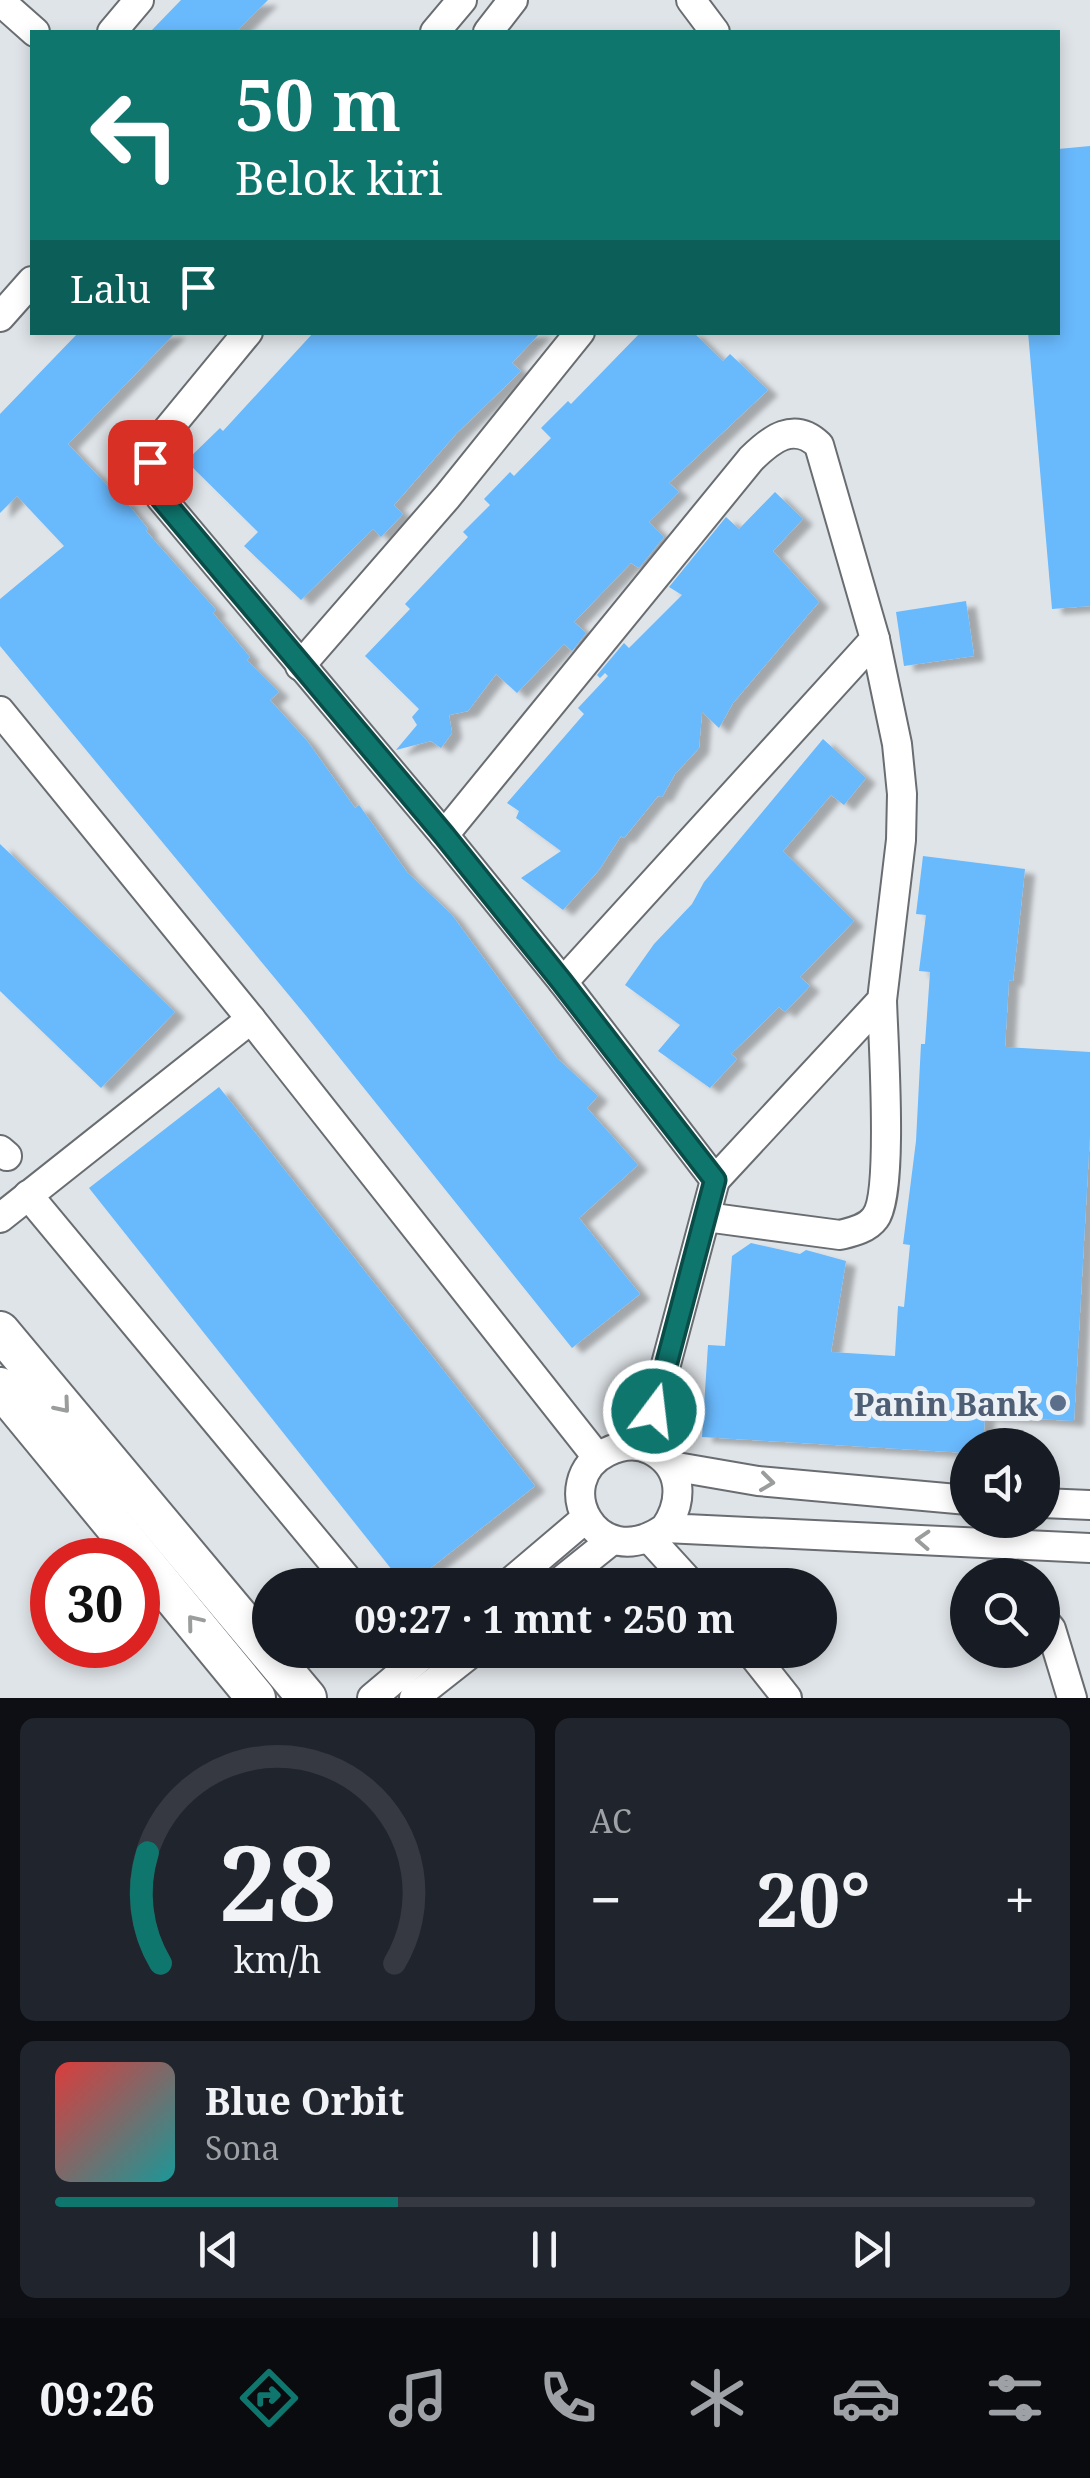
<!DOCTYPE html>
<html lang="id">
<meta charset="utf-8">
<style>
:root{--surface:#171b24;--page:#20242c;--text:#f1f3f6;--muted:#9ea1a6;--line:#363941;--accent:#0f766e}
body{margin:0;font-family:"Noto Serif",serif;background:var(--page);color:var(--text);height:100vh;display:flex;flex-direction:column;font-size:38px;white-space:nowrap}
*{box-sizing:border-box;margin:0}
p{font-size:32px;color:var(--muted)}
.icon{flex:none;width:55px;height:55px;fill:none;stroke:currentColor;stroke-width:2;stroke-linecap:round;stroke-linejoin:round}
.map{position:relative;height:1698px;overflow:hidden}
.drawer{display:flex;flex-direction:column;gap:20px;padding:20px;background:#0d0f14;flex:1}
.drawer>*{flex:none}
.hud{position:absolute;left:30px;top:30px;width:1030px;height:305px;border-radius:0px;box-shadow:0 5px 15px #0003;background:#0f766e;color:#fff;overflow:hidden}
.tools{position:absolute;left:950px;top:1428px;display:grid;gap:20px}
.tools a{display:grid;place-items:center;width:110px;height:110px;border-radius:50%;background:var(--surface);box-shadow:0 5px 15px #0003;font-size:50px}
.speed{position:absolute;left:30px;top:1538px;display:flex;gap:20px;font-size:50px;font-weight:700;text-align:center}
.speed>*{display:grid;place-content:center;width:130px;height:130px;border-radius:50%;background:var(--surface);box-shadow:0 5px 15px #0003;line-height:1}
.speed .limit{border:15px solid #d22;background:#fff;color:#111}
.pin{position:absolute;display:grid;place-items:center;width:85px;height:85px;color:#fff;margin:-42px;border-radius:20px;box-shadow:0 5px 15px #0006}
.me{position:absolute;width:110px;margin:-55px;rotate:15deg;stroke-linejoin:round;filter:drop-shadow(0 0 8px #0008)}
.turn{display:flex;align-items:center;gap:35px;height:210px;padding:0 40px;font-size:45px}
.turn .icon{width:130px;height:130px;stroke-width:2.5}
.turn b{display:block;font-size:70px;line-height:85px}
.then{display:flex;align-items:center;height:95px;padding:0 40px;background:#0003;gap:20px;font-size:38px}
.big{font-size:75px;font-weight:700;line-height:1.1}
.drawer .tile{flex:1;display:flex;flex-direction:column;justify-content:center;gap:15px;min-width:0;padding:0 35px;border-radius:15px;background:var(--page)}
.drawer .dial{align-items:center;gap:0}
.dial svg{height:260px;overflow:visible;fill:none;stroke:var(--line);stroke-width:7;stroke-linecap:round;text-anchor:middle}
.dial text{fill:var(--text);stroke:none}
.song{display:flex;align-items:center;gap:30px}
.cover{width:120px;height:120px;border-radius:15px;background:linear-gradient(135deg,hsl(0 70% 55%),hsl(180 70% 35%))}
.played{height:10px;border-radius:5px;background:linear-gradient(90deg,var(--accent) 35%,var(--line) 35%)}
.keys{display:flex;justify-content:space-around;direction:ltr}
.heat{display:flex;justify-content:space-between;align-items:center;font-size:55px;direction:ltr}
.drawer .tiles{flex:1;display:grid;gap:20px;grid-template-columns:1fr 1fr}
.tile:last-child{grid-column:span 2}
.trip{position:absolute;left:252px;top:1568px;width:585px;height:100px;border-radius:50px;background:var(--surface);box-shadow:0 5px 15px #0003;font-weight:700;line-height:100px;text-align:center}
.menu{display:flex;height:160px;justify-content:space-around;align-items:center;background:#090b0e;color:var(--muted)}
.menu .icon{width:70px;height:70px}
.menu .active{color:var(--accent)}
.menu b{font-size:45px;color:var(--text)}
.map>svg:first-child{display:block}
.building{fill:#69b9fd;filter:url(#shadow)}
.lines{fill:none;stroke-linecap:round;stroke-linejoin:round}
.street-casing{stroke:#696d71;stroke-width:32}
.secondary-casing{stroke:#696d71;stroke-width:42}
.street{stroke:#fff;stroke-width:28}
.secondary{stroke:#fff;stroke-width:38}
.oneway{stroke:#9b9c9c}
.route-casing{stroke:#0a4d48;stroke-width:25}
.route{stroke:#0f766e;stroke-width:18}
.service-dot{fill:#5c6f8a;stroke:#ecf1f6;stroke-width:4}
.labels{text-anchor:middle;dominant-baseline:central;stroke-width:10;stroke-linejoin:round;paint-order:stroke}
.service-label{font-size:32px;font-weight:bold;fill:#4e5e75;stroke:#ecf1f6;text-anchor:end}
</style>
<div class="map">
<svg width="1090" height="1698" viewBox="0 0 1090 1698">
<defs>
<filter id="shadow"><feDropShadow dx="10" dy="5.5" stdDeviation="2.5" flood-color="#0004"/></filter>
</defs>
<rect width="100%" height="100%" fill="#dfe4e8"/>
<g class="building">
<polygon points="181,0 268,0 236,32 150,32"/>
<polygon points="1090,146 1090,606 1052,609 1028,332 1058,332 1058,149"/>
<polygon points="79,332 176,332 68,444 121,500 123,498 148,529 146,531 216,610 213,613 250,657 247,660 279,692 270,700 308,742 355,808 359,805 407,872 452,915 557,1058 598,1096 587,1108 638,1165 579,1218 640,1294 572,1348 307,1017 0,646 0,599 64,546 17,496 0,513 0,414"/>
<polygon points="314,332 541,332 512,363 521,371 456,434 394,505 403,514 381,537 373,529 301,600 244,546 258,532 186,461 220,428 223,431"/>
<polygon points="641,332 693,332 723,361 730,354 768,390 669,483 679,492 649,522 664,537 639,568 631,563 574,622 586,633 572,651 564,644 517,693 496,674 468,711 449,715 452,733 441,748 431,741 396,750 417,725 412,717 419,709 365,656 410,609 405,604 468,537 463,532 490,505 484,499 510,472 514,476 551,438 541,428 568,401 571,404"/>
<polygon points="775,492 803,519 773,551 819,602 733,703 719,728 702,712 699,748 675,774 662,797 658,796 624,838 621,836 599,870 563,910 521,878 561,851 516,818 519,811 507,803 584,714 578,708 608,676 605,673 600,678 597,675 624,643 629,648 682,595 669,587 726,517 739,529"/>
<polygon points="966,601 974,656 904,666 896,612"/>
<polygon points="823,739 866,778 844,805 831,795 783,851 854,921 800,977 810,986 785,1012 779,1007 731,1054 737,1059 710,1088 658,1051 680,1025 625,985 654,944 692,904 704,882"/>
<polygon points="0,844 175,1012 101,1088 0,991"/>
<polygon points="923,856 1025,869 1013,981 1009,980 1005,1047 1090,1052 1090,1134 1074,1421 985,1416 983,1445 968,1445 968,1453 702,1437 708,1345 725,1346 732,1256 751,1243 800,1254 806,1250 846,1261 831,1352 895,1356 898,1306 904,1307 910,1245 903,1244 916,1141 921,1044 925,1044 930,972 919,971 926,915 916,914"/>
<polygon points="219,1087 535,1486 409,1585 404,1585 89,1188"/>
</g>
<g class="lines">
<defs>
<g id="street">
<polyline points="691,0 715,32"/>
<polyline points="0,1 35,32"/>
<polyline points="112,32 139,0"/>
<polyline points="435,32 462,0"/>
<polyline points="488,32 513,0"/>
<polyline points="0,317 32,281"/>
<path d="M 248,332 L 155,445 C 149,467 150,478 161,498 L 444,835 L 563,982 L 715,1180 L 644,1447"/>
<polyline points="300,666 447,497 580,332"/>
<polyline points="0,711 251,1019 597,1457"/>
<path d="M 444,835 L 751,459 C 771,439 794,421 819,445 L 875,639 L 563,982"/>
<polyline points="0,1150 7,1156"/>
<polyline points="715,1180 882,1000 901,840 902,794 897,744 875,639"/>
<polyline points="28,1195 352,1585"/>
<path d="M 706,1217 L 840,1235 C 852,1232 867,1229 875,1218 C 894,1194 883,1039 882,1000"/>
<polyline points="0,1218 251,1019"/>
<polyline points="671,1466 758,1481 968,1500"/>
<polyline points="1042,1503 1090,1505"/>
<path d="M 665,1528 C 683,1502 684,1467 651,1450 C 637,1443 621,1445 607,1452 C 548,1481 595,1577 665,1528 L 1090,1548"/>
<polyline points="650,1539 692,1585"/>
<polyline points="507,1585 586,1518"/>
<polyline points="556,1585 612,1540"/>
<polyline points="1042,1618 1051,1629 1072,1698"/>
<polyline points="749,1650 787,1698"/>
<polyline points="372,1698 429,1650"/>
<polyline points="414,1698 475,1650"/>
</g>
<g id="secondary">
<polyline points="0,1331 307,1698"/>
<polyline points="0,1387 256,1698"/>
</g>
</defs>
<use href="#street" class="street-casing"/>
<use href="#secondary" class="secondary-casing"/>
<use href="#street" class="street"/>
<use href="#secondary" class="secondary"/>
</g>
<defs><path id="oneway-chevron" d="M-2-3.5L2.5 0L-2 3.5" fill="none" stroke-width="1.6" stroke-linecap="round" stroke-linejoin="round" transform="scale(2.5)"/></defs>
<g class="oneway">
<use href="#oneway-chevron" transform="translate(63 1406) rotate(50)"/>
<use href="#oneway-chevron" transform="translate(767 1482) rotate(7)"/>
<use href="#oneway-chevron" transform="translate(923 1540) rotate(-177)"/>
<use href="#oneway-chevron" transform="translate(194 1622) rotate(-129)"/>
</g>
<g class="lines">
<defs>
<polyline id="route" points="150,462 150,478 161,498 444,835 562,982 715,1180 654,1411"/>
</defs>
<use href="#route" class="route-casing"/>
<use href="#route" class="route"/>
</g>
<circle class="service-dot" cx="1058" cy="1403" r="10"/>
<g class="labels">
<g class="service-label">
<text x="1038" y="1403">Panin Bank</text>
</g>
</g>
</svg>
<div class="tools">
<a><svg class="icon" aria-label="sound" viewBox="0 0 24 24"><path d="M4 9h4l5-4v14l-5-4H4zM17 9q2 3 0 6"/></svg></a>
<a><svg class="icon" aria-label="search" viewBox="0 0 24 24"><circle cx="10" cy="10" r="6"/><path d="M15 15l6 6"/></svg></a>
</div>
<div class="speed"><div class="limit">30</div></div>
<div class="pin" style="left:150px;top:462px;background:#d93025"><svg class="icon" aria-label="arrive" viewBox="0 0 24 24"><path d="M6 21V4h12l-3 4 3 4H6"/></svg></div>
<svg class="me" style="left:654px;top:1411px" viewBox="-20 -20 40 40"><circle r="17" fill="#0f766e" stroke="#fff" stroke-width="3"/><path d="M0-11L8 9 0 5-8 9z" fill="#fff"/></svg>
<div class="trip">09:27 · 1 mnt · 250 m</div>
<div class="hud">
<div class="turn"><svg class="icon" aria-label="left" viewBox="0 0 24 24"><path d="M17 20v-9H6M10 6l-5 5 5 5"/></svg><div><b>50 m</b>Belok kiri</div></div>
<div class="then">Lalu<svg class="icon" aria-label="arrive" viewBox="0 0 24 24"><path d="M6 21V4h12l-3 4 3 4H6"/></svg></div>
</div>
</div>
<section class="drawer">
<div class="tiles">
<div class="tile dial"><svg viewBox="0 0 100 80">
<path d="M14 69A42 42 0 1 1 86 69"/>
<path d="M14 69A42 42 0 0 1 10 35" stroke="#0f766e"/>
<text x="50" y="56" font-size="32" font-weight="700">28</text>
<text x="50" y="72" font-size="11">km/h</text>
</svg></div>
<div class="tile"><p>AC</p>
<div class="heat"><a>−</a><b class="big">20°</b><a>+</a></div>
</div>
<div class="tile">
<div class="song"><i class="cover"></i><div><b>Blue Orbit</b><p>Sona</p></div></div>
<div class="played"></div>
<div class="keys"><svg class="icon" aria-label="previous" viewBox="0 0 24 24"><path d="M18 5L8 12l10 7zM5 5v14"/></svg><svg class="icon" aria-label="pause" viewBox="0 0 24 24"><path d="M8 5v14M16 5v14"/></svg><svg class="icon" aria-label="next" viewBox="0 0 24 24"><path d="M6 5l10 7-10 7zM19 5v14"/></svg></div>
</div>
</div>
</section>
<nav class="menu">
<b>09:26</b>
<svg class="icon active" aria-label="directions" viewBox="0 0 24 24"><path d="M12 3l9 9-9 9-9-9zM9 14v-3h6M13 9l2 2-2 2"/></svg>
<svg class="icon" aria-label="music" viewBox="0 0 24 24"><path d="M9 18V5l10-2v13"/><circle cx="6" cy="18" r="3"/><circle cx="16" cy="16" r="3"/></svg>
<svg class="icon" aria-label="phone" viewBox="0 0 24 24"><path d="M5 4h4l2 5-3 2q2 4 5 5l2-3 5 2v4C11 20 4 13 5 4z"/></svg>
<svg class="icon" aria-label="climate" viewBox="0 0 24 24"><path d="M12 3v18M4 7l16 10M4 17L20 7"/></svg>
<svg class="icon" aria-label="car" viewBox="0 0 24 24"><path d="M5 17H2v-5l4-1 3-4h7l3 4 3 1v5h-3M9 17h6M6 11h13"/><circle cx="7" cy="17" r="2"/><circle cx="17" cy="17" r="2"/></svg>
<svg class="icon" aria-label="filters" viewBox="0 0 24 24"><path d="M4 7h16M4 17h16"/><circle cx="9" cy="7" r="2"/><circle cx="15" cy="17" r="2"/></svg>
</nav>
